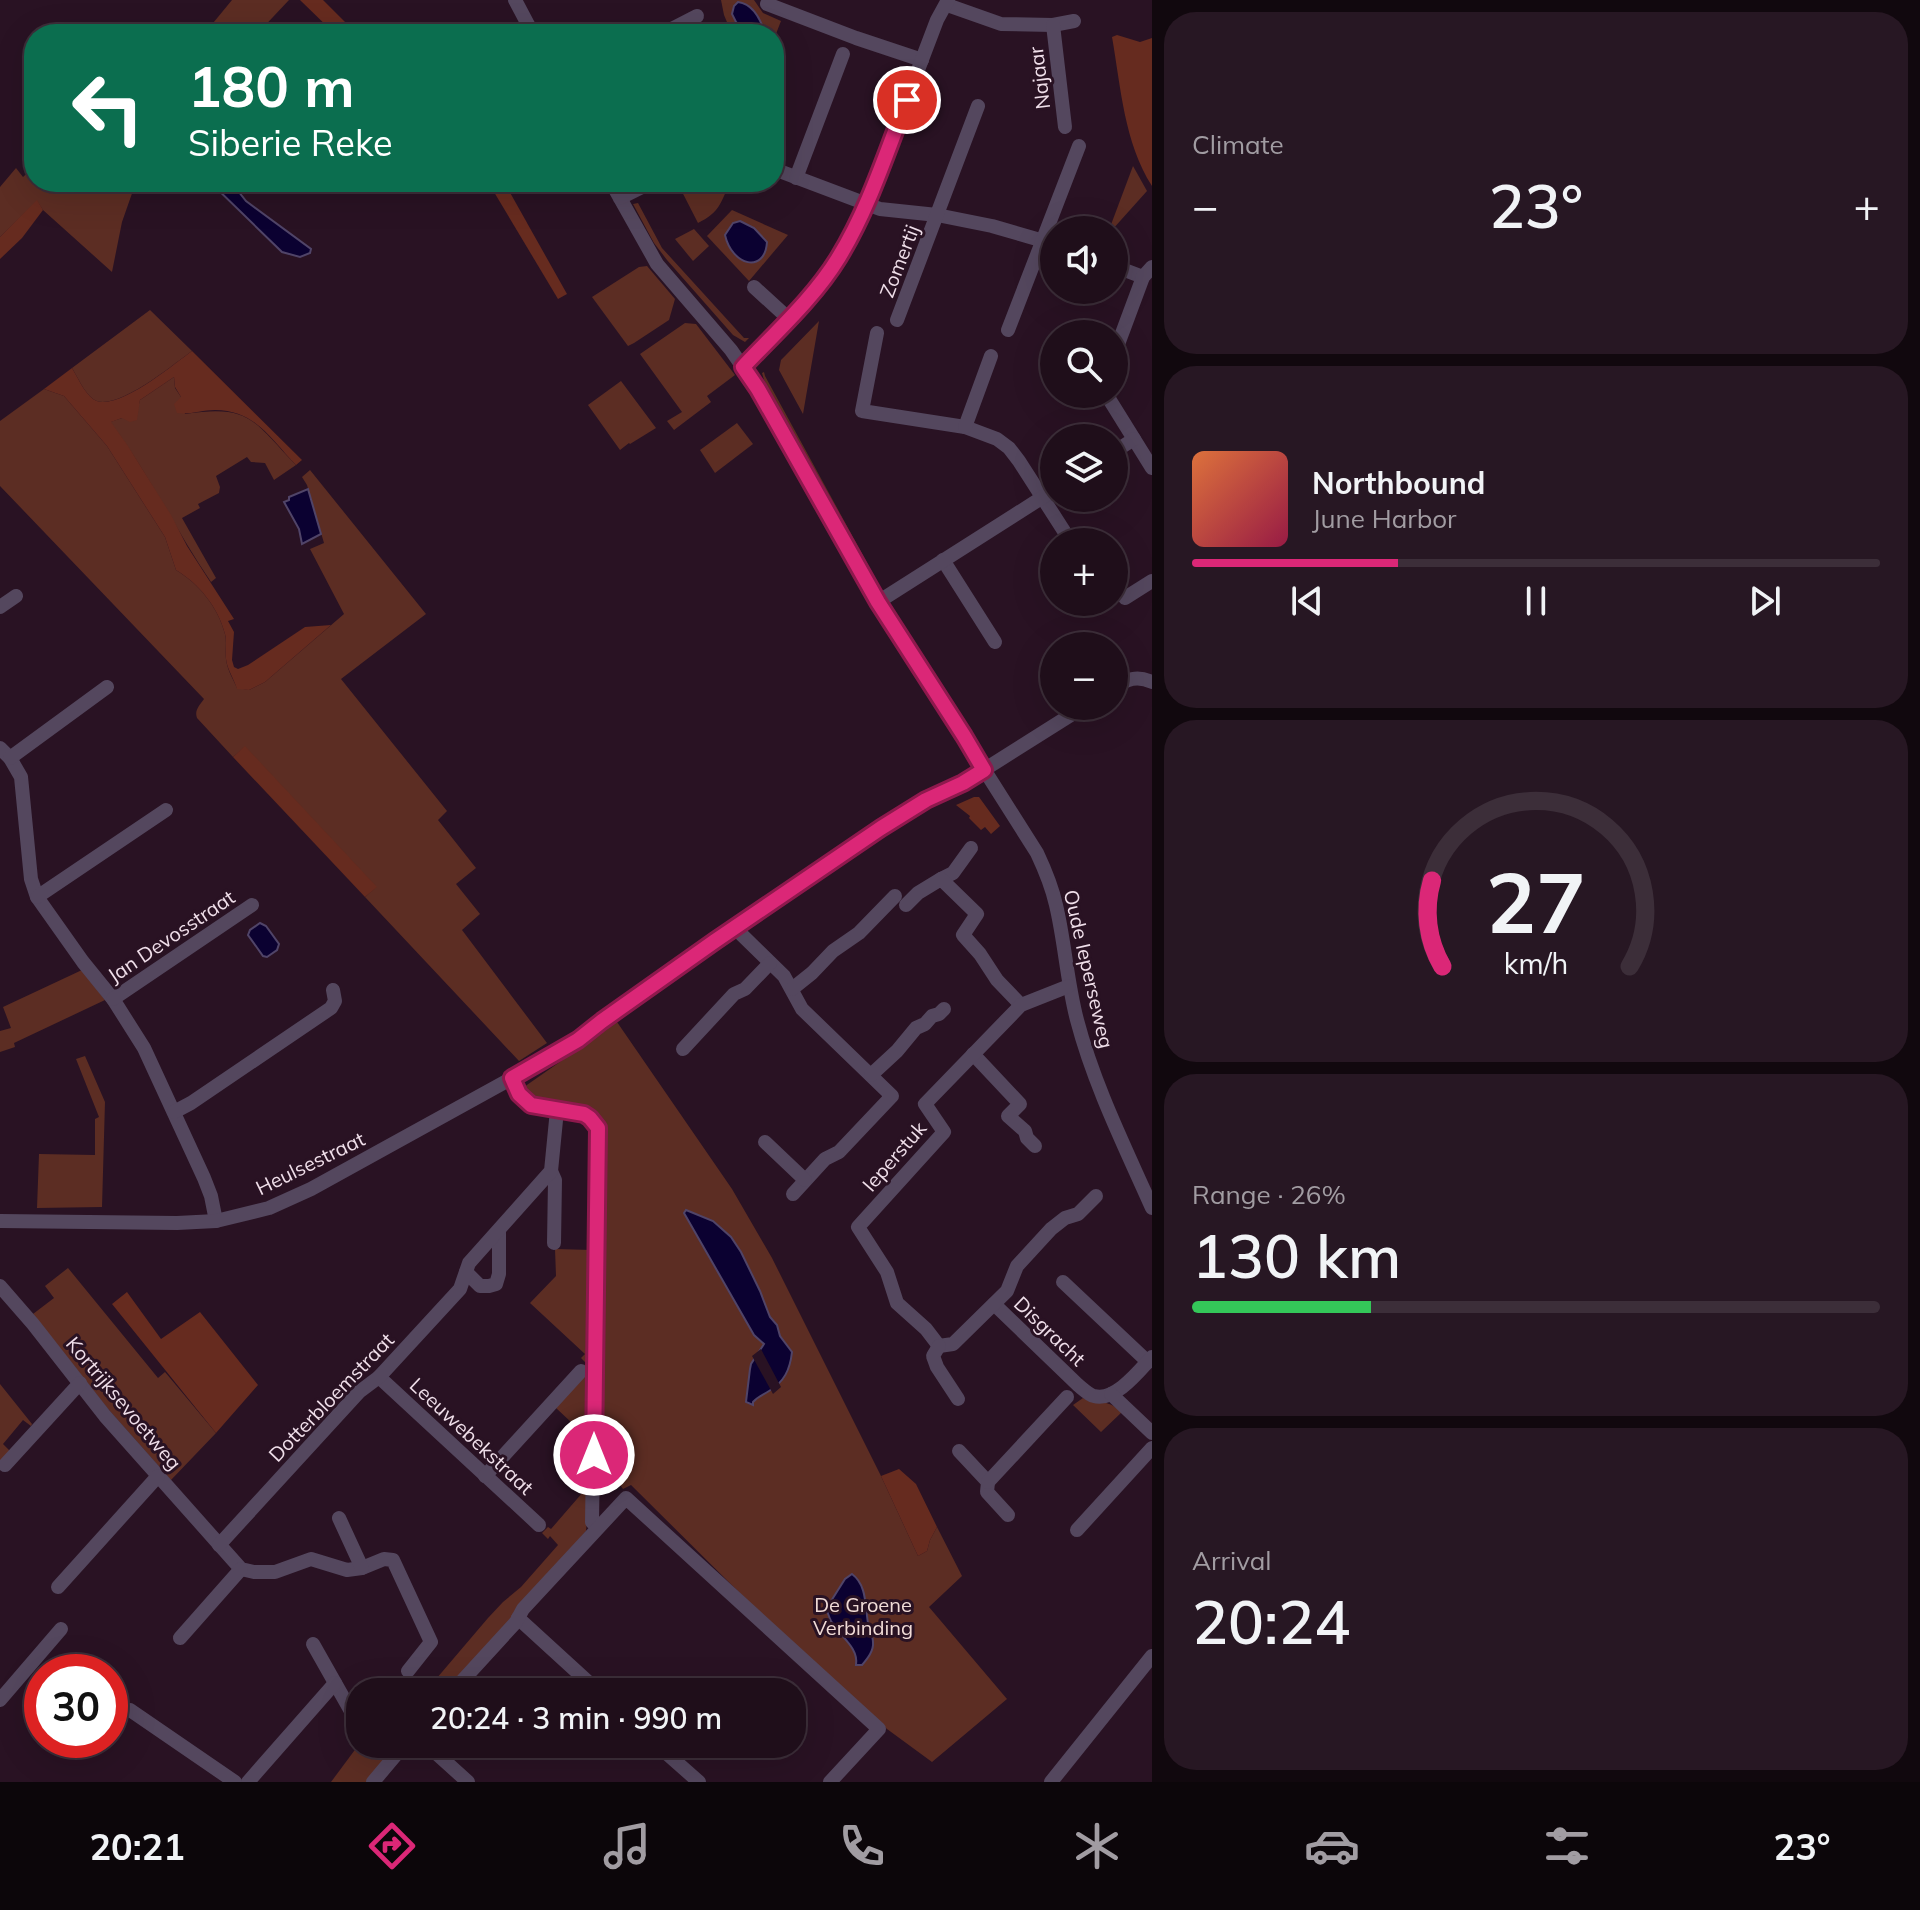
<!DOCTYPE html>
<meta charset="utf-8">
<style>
:root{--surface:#1f0e1a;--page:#271723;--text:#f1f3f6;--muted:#a19ca2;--line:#3c2e39;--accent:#db2777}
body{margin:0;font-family:Mulish,sans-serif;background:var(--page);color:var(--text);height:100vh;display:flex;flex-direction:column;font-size:30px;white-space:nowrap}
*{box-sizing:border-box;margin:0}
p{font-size:26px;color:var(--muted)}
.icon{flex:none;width:44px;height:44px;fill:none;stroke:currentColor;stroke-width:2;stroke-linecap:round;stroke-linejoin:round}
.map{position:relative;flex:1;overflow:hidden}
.panel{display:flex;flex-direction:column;gap:12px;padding:12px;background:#11080e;width:768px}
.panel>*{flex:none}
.guide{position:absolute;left:24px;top:24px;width:760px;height:168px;border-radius:32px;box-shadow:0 8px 32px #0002,0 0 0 2px var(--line);background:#0b6e4f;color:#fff;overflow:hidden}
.controls{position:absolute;left:1040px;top:216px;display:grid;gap:16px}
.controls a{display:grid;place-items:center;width:88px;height:88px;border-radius:50%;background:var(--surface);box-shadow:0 8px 32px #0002,0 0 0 2px var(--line);font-size:40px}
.speed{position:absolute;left:24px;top:1654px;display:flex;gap:16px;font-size:40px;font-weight:700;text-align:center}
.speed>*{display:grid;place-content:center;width:104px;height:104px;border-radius:50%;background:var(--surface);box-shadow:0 8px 32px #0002,0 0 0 2px var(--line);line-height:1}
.speed .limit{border:12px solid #d22;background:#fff;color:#111}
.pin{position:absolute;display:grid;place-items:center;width:68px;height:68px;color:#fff;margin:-34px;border:4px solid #fff;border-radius:50%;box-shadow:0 2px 8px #0007}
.me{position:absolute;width:88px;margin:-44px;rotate:0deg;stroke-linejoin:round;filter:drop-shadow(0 0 6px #0008)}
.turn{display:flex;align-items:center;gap:28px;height:168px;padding:0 32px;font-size:36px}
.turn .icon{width:104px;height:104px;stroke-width:2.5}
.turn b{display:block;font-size:56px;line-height:68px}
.big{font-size:60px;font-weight:600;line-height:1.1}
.panel .tile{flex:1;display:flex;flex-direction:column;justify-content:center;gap:12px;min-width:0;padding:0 28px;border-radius:32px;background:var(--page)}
.panel .dial{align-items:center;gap:0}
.dial svg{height:208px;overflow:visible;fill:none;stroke:var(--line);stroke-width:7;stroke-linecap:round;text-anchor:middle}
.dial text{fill:var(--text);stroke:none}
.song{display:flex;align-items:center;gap:24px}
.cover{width:96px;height:96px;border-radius:12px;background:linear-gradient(135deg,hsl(20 70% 55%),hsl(340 70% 35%))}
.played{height:8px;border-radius:4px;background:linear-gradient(90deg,var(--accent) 30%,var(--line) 30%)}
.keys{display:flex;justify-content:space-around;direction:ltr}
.heat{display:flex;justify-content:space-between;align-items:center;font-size:44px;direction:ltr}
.charge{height:12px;border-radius:6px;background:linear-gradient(90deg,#34c759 26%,var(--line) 0)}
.trip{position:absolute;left:346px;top:1678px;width:460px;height:80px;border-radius:32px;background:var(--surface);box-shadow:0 8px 32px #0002,0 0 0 2px var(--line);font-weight:600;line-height:80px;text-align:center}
.menu{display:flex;height:128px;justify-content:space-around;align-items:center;background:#0c060a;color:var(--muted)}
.menu .icon{width:56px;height:56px}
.menu .active{color:var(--accent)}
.menu b{font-size:36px;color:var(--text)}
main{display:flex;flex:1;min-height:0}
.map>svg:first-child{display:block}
.green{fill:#5c2d23}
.forest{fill:#662b1f}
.water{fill:#0b0131;stroke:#504468;stroke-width:2}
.pier{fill:#291223}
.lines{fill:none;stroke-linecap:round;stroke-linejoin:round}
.minor{stroke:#54475e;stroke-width:14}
.route-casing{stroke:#8e194d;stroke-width:20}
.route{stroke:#db2777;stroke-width:14}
.labels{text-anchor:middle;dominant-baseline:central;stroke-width:6;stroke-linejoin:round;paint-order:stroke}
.street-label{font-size:20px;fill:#f0dfea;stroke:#291223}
.park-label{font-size:20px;fill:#f1dcd7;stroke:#291223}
</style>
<main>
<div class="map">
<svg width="1152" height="1782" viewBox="0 0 1152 1782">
<rect width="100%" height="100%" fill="#291223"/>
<g class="green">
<polygon points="232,0 289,0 257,34 204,34"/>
<polygon points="721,0 754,0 763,13 781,21 774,39 774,34 732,34 724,15"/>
<polygon points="1133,166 1147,191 1112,230 1109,230"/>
<polygon points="34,167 34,182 136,182 122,222 112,272 43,210 37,201 0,237 0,187 16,168 23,177"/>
<path d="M 677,182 L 730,182 C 721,203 719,213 698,223 Z"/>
<polygon points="638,203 662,248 744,338 749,338 745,342 733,335 667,260 654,243 633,204"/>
<polygon points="732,210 788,235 749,281 707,236"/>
<polygon points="694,229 709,246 693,261 675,239"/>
<polygon points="647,266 675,299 669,320 634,343 628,346 592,297 639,267"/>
<path d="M 150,310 L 192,351 C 175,363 113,415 93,399 C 84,392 78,378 72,368 Z"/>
<polygon points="819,321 803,414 779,370 781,360 785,356"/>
<polygon points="685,323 696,324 735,375 707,396 711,402 674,430 667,421 682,412 640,354"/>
<polygon points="764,372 765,376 877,581 764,380 762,373"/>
<path d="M 174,377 L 175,388 L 181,397 L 185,414 C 251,404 253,421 296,465 L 274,480 L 265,463 L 251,462 L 247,457 L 216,476 L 220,487 L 219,493 L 198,504 L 200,508 L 182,518 L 216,578 L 211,582 C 175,529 148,472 110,422 L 122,418 L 138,408 L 140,400 Z"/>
<polygon points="621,381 656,428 630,444 629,443 620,450 588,405"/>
<path d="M 44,389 L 64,396 L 107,446 L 165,537 L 176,570 C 199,584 218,607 225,634 C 227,642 225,650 226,659 C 227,669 233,679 237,688 L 249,690 L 265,682 L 344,614 L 310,549 L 324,543 L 307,485 L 302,477 L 310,470 L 426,614 L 341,679 L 447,811 L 438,820 L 476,868 L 456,884 L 480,914 L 462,930 L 547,1043 L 519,1061 L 365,897 L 376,887 L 245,747 L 233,757 L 197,718 C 194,710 200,705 204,699 L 0,486 L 0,421 Z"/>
<polygon points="737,423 753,444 715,473 700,450"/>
<polygon points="82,970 105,1000 14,1043 15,1047 0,1052 0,1031 11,1028 3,1007"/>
<polygon points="617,1022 732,1189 772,1258 881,1476 918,1556 927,1551 930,1540 937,1527 962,1576 929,1607 1007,1699 932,1762 887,1729 767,1620 631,1485 623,1489 600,1458 600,1305 605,1148 603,1121 594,1110 538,1099 524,1087"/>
<polygon points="85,1056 105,1102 102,1207 37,1208 39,1154 95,1155 95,1119 99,1117 76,1059"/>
<polygon points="555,1249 592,1250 590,1440 555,1407 586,1363 581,1358 585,1354 530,1303 556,1276"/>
<polygon points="68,1268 158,1378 165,1372 216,1433 171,1480 108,1409 33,1314 54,1298 45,1286"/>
<polygon points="0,1384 32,1424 31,1426 23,1420 3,1444 10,1451 0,1462"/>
<path d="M 1083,1398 C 1100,1406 1104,1397 1122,1412 L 1101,1432 L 1073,1405 Z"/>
<polygon points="590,1484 586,1531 513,1618 445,1692 425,1692 488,1618 503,1602 521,1587 558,1545 550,1536 548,1539 542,1533 548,1527 551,1529"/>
<polygon points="360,1743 369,1744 385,1758 366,1782 331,1782"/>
</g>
<g class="forest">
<polygon points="300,0 323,0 357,34 335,34"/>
<path d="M 1117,35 L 1140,42 L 1152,38 L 1152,186 C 1124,142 1121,88 1112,37 Z"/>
<polygon points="488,182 504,182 567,294 558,299"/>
<polygon points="37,200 43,210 22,238 0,259 0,237"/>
<path d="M 192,351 L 302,460 L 296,465 C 271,439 255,410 215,410 C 202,410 190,415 177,413 L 174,404 L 181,397 L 175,387 L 174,377 L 140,400 L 137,420 L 130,422 L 122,418 L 111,422 L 128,446 L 171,515 L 187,546 L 234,619 L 228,621 L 234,632 L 232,660 L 234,667 L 238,669 L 248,665 L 305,627 L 331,625 L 265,682 L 249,690 L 237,689 C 234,679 227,669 226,659 C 225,651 227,642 225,634 C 218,607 199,584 176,570 L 165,537 L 107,446 L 64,396 L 44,389 L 72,368 C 78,378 84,392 93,399 C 114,415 175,363 192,351 Z"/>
<polygon points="245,746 377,887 365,897 233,757"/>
<polygon points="974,797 979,797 1000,826 991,834 985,827 981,830 969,818 970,816 956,805"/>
<polygon points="127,1292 161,1339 200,1312 258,1385 216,1433 112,1304"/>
<polygon points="899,1469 916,1484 937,1527 930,1540 927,1551 918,1556 881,1476"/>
</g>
<g class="water">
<path d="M 738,2 C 753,4 761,20 765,34 L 747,34 L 736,22 L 732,14 L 734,6 Z"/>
<polygon points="210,182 231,182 246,201 311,249 310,253 300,257 282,252"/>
<path d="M 740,221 L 754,228 L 767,242 C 765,274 732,266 725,235 L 733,223 Z"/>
<polygon points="308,489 321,534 302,544 299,529 284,502 289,500 289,497"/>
<polygon points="260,923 266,926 279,944 277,950 267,957 263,956 248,935 250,930"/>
<path d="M 686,1210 L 713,1221 L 731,1237 L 741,1252 L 760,1291 L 770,1317 L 777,1325 L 780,1336 L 792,1352 C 790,1370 784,1382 769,1391 C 763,1395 758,1396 753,1402 L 753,1405 L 746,1402 L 750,1369 L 751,1364 L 764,1344 L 754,1335 L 684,1213 Z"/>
<path d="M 852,1574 C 867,1585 865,1606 868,1623 C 869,1629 873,1636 873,1642 C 874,1651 867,1659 862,1665 L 856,1665 C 859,1647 839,1636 831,1621 C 829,1617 828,1613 826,1609 L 845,1579 Z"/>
</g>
<polygon class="pier" points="761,1349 781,1387 773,1394 752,1356"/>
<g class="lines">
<g class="minor">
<polyline points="515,0 533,34"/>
<polyline points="767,4 856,38 922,60"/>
<polyline points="947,5 1001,24 1053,25 1074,21"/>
<polyline points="1053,25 1065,127"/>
<polyline points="662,34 697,16"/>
<polyline points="774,169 880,209 937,215 992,226 1054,244"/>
<polyline points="796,178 843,54"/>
<path d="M 611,182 L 657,264 L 731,350 L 758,389 L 878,602 L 1037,853 C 1045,870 1052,887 1056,905 C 1065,943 1067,982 1077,1020 C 1094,1085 1125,1147 1152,1208"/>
<polyline points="620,198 652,182"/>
<polyline points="1114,266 1143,277"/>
<polyline points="754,287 789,319"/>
<polyline points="897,320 978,106"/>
<polyline points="1008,330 1079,146"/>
<polyline points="877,333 862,411 965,427 997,439 1009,448 1019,461 1071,542"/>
<polyline points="1114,355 1143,277 1152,267"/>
<polyline points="743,367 815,290 839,257 867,204 937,20 948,0"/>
<polyline points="1106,394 1152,468"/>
<polyline points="965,427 991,356"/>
<polyline points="1114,452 1134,439"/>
<polyline points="943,560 995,642"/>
<polyline points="1125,598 1152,581"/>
<polyline points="878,602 1054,490"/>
<polyline points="0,607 16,596"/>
<path d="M 1114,688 C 1127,679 1137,675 1152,682"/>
<polyline points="0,748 10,758 21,777 31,879 37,897 83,962 113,999 144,1048 204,1178 211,1196 216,1221"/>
<polyline points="10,758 107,687"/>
<polyline points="941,879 953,873 971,848"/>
<polyline points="37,897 166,810"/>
<polyline points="906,905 918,893 941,879 977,914 963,935 980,954 997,980 1021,1005"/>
<polyline points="737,926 742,935 784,976 802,1009 892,1096 839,1152 825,1159 793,1194"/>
<polyline points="792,989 812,973 833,951 859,933 895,896"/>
<polyline points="113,999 252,905"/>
<polyline points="683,1049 734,994 745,989 770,963"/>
<polyline points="973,1054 1020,1104 1008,1116 1025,1131 1027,1138 1035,1146"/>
<polyline points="871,1075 897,1051 916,1028 925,1024 932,1016 939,1014 944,1009"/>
<polyline points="557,1110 584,1114 598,1128 592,1522 598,1527"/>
<polyline points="174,1112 191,1103 331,1008 335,1001 333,990"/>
<polyline points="765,1142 805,1180"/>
<polyline points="551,1171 555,1180 554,1243"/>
<polyline points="0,1221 177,1223 216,1221 269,1208 311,1189 554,1055 781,896 881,828 926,800 963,783 1085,706"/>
<polyline points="466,1272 480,1286 489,1286 496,1284 499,1274 499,1231"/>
<polyline points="1063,1282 1148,1362"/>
<polyline points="0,1286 33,1324 105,1416 241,1569 254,1572 275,1572 311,1559 347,1570 362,1568 384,1559 393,1560 431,1642 408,1671"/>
<path d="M 994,1304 L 1078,1385 C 1083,1389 1089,1395 1094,1396 C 1115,1402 1139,1371 1152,1357"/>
<polyline points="939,1346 926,1329 897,1303 887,1272 858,1227 944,1132 925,1104 1021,1005 1069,986"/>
<polyline points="939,1346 953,1344 1007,1291 1017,1266 1051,1229 1065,1218 1078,1214 1096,1196"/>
<polyline points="939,1346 933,1356 937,1367 958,1399"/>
<polyline points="379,1377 539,1525"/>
<polyline points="1111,1394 1152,1433"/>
<polyline points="959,1451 988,1482 987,1492 1008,1515"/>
<polyline points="5,1465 80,1383"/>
<polyline points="485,1476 581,1371"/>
<polyline points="988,1482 1067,1397"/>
<polyline points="339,1518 362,1568"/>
<polyline points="1077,1530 1152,1448"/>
<path d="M 219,1545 L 359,1392 L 379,1377 L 460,1289 L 469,1263 L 551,1171 L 557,1110 C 531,1105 523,1103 512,1078"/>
<polyline points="58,1587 158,1476"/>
<polyline points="518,1618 599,1692"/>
<polyline points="180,1638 241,1569"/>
<polyline points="313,1644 352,1713"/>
<polyline points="452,1692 516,1622 523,1609 626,1498 879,1729 830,1782"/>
<polyline points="0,1700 61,1629"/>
<polyline points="130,1710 235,1782"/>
<polyline points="426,1744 468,1782"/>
<polyline points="656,1744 699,1782"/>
<polyline points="248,1782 335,1683"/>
<polyline points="373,1782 405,1744"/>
<polyline points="1051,1782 1152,1656"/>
</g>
</g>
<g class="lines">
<defs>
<path id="route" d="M 594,1455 L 598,1128 L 590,1118 L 584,1114 L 531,1105 L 519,1094 L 512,1078 L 578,1040 L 602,1021 L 715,941 L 881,828 L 926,800 L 963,783 L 984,770 L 964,736 L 878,602 L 758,389 L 743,367 C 776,332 814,298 839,257 C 869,208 886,153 907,100"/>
</defs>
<use href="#route" class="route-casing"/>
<use href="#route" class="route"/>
</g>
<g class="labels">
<g class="street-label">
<text transform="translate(1039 78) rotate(-97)">Najaar</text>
<text transform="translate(899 261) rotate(-69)">Zomertij</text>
<text transform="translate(171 936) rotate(-34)">Jan Devosstraat</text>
<text transform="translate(1089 969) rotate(77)">Oude Ieperseweg</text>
<text transform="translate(894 1156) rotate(-49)">Ieperstuk</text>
<text transform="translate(310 1163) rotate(-26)">Heulsestraat</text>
<text transform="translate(1050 1331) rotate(44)">Disgracht</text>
<text transform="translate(331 1397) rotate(-46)">Dotterbloemstraat</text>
<text transform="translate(124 1403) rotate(50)">Kortrijksevoetweg</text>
<text transform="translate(472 1436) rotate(43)">Leeuwebekstraat</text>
</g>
<g class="park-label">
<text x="863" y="1604">De Groene<tspan x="863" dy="23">Verbinding</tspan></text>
</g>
</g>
</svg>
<div class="controls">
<a><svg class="icon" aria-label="sound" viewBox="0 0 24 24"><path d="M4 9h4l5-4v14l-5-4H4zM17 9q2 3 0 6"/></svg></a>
<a><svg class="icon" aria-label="search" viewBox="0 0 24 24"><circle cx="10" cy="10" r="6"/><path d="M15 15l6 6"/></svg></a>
<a><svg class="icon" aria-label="layers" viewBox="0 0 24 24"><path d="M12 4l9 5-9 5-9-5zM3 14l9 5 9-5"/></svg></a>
<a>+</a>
<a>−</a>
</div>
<div class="speed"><div class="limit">30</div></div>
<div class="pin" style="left:907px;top:100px;background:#d93025"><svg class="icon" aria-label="arrive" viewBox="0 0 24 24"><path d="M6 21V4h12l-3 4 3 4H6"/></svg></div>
<svg class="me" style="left:594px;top:1455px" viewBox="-20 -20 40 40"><circle r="17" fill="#db2777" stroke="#fff" stroke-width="3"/><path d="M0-11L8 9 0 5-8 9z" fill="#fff"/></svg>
<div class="trip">20:24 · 3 min · 990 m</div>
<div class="guide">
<div class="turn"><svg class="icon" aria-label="left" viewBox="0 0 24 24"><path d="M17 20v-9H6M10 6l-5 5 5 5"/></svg><div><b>180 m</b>Siberie Reke</div></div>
</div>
</div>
<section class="panel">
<div class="tile"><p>Climate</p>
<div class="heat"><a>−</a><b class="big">23°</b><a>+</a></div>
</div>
<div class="tile">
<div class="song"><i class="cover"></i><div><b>Northbound</b><p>June Harbor</p></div></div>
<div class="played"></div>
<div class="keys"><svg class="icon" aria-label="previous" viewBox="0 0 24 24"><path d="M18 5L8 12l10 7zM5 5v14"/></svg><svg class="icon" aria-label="pause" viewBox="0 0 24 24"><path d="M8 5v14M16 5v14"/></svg><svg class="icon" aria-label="next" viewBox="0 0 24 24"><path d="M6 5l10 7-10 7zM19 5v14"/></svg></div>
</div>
<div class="tile dial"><svg viewBox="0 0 100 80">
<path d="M14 69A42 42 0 1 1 86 69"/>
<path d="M14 69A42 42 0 0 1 10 36" stroke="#db2777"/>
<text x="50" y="56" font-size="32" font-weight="700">27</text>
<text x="50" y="72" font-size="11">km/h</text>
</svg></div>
<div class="tile"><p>Range · 26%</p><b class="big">130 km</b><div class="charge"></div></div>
<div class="tile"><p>Arrival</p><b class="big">20:24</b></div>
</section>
</main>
<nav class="menu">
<b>20:21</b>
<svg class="icon active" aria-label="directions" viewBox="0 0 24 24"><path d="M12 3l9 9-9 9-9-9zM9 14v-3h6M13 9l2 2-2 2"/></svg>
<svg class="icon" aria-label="music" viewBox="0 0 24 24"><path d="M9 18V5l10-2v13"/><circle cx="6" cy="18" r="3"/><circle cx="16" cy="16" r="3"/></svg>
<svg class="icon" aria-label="phone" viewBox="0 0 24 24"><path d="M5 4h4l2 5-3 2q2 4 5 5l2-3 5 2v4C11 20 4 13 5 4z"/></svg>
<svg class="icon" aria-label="climate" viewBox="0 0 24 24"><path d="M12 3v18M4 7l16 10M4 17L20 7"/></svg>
<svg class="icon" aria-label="car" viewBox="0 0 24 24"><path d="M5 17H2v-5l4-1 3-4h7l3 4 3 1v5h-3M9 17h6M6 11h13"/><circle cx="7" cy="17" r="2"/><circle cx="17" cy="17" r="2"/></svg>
<svg class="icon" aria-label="filters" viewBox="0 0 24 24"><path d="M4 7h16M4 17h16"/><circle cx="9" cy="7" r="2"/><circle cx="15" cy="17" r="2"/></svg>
<b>23°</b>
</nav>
